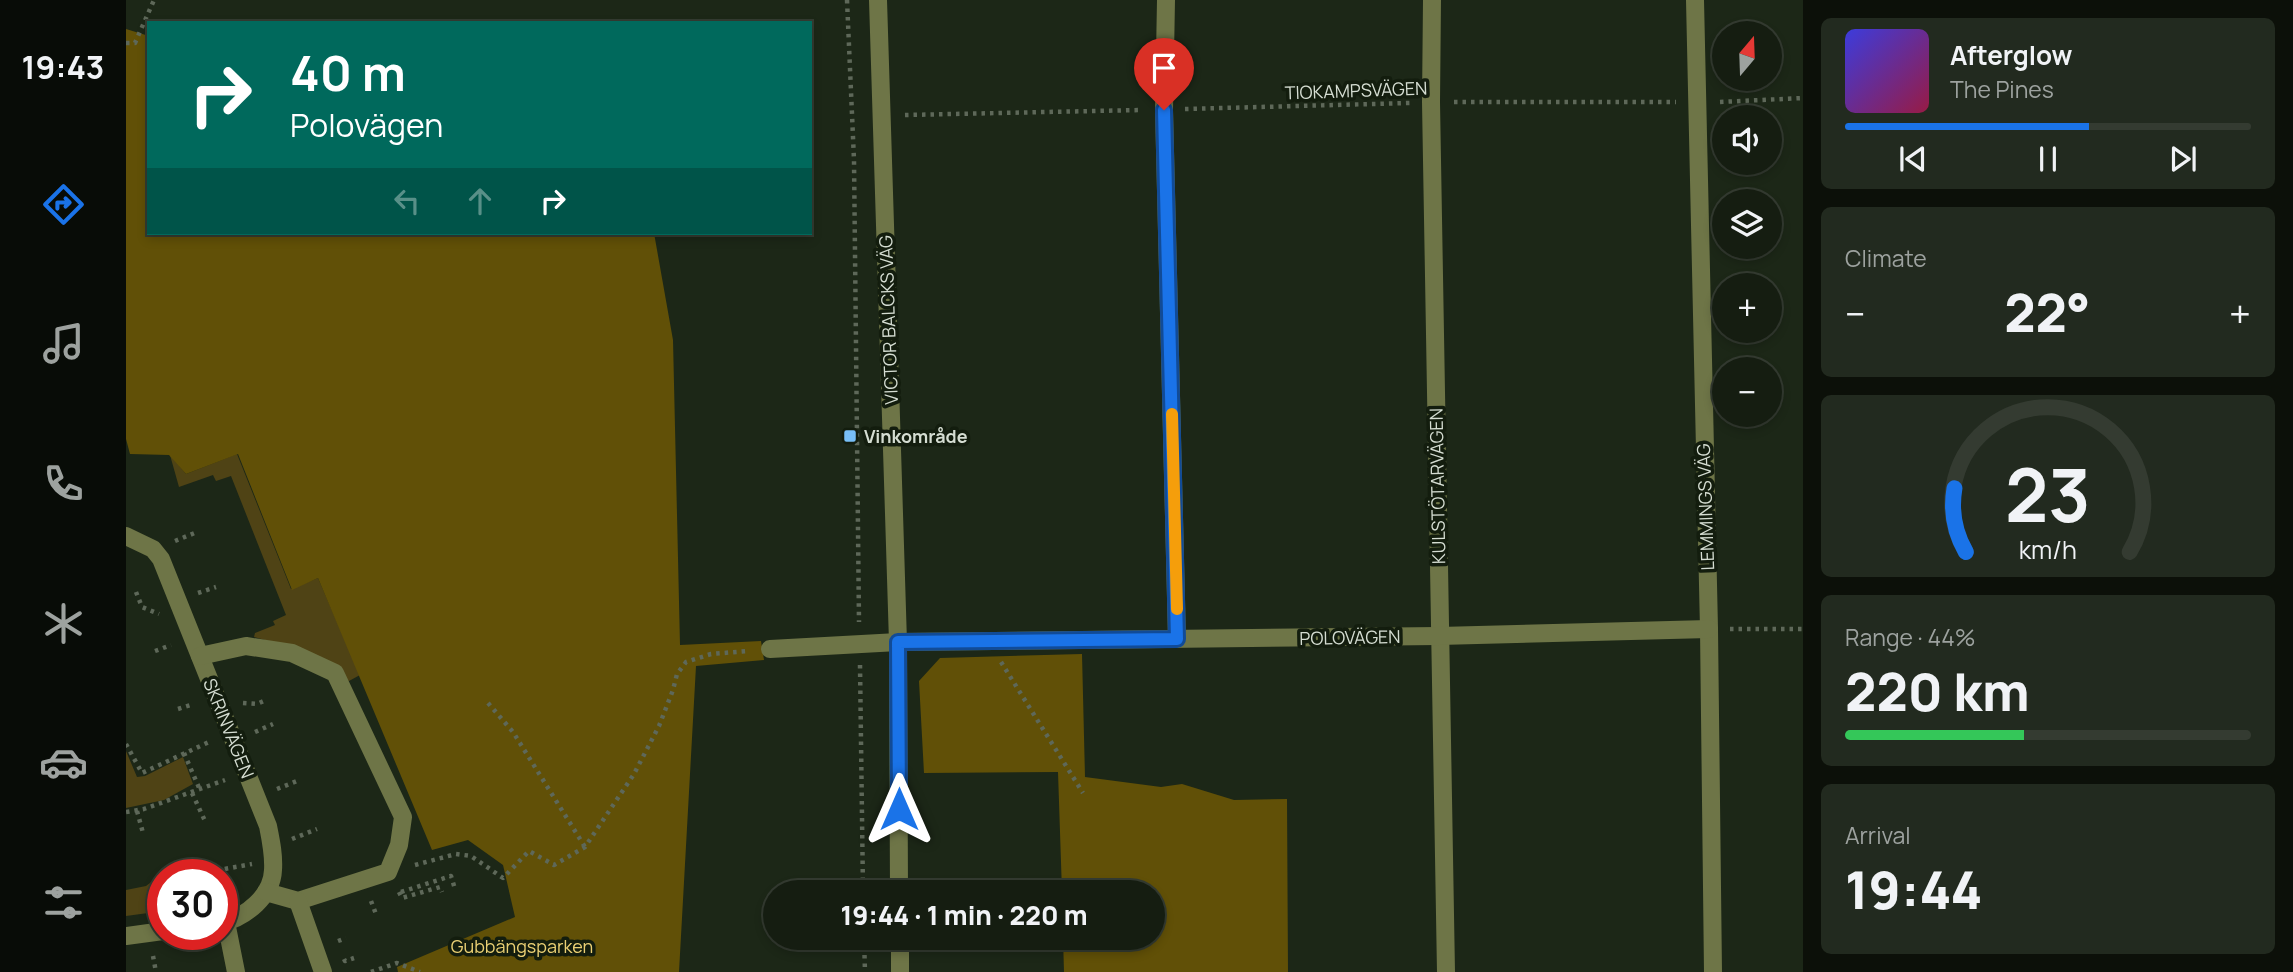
<!DOCTYPE html>
<meta charset="utf-8">
<style>
:root{--surface:#151d11;--page:#222a1f;--text:#f1f3f6;--muted:#9da29f;--line:#343b31;--accent:#1a73e8}
body{margin:0;font-family:Manrope,sans-serif;background:var(--page);color:var(--text);height:100vh;display:flex;flex-direction:column;font-size:26px;white-space:nowrap}
*{box-sizing:border-box;margin:0}
p{font-size:23px;color:var(--muted)}
.icon{flex:none;width:38px;height:38px;fill:none;stroke:currentColor;stroke-width:2;stroke-linecap:round;stroke-linejoin:round}
.map{position:relative;flex:1;overflow:hidden}
.panel{display:flex;flex-direction:column;gap:18px;padding:18px;background:#0c1009;width:490px}
.panel>*{flex:none}
.banner{position:absolute;left:21px;top:21px;width:665px;height:214px;border-radius:0px;box-shadow:0 4px 10px #0003,0 0 0 2px var(--line);background:#00695c;color:#fff;overflow:hidden}
.needle{width:46px;rotate:19deg}
.fabs{position:absolute;left:1586px;top:21px;display:grid;gap:14px}
.fabs a{display:grid;place-items:center;width:70px;height:70px;border-radius:50%;background:var(--surface);box-shadow:0 4px 10px #0003,0 0 0 2px var(--line);font-size:35px}
.speed{position:absolute;left:21px;top:859px;display:flex;gap:14px;font-size:35px;font-weight:700;text-align:center}
.speed>*{display:grid;place-content:center;width:91px;height:91px;border-radius:50%;background:var(--surface);box-shadow:0 4px 10px #0003,0 0 0 2px var(--line);line-height:1}
.speed .limit{border:10px solid #d22;background:#fff;color:#111}
.pin{position:absolute;display:grid;place-items:center;width:60px;height:60px;color:#fff;margin:-72px -30px;border-radius:50% 50% 50% 0;rotate:-45deg;box-shadow:0 0 7px #0007}
.pin .icon{rotate:45deg}
.me{position:absolute;width:77px;margin:-38px;rotate:0deg;stroke-linejoin:round;filter:drop-shadow(0 0 5px #0008)}
.turn{display:flex;align-items:center;gap:24px;height:147px;padding:0 28px;font-size:32px}
.turn .icon{width:91px;height:91px;stroke-width:2.5}
.turn b{display:block;font-size:49px;line-height:60px}
.lanes{display:flex;align-items:center;height:66px;padding:0 28px;background:#0003;justify-content:center;gap:35px;direction:ltr}
.lanes .off{opacity:.35}
.big{font-size:52px;font-weight:800;line-height:1.1}
.panel .widget{flex:1;display:flex;flex-direction:column;justify-content:center;gap:10px;min-width:0;padding:0 24px;border-radius:10px;background:var(--page)}
.panel .dial{align-items:center;gap:0}
.dial svg{height:182px;overflow:visible;fill:none;stroke:var(--line);stroke-width:7;stroke-linecap:round;text-anchor:middle}
.dial text{fill:var(--text);stroke:none}
.song{display:flex;align-items:center;gap:21px}
.cover{width:84px;height:84px;border-radius:10px;background:linear-gradient(135deg,hsl(240 70% 55%),hsl(340 70% 35%))}
.played{height:7px;border-radius:4px;background:linear-gradient(90deg,var(--accent) 60%,var(--line) 60%)}
.keys{display:flex;justify-content:space-around;direction:ltr}
.heat{display:flex;justify-content:space-between;align-items:center;font-size:38px;direction:ltr}
.charge{height:10px;border-radius:5px;background:linear-gradient(90deg,#34c759 44%,var(--line) 0)}
.trip{position:absolute;left:637px;top:880px;width:402px;height:70px;border-radius:35px;background:var(--surface);box-shadow:0 4px 10px #0003,0 0 0 2px var(--line);font-weight:800;line-height:70px;text-align:center}
main{display:flex;flex:1;min-height:0}
.dock{display:flex;flex-direction:column;width:126px;justify-content:space-around;align-items:center;background:#080c07;color:var(--muted)}
.dock .icon{width:49px;height:49px}
.dock .active{color:var(--accent)}
.dock b{font-size:32px;color:var(--text)}
.map>svg:first-child{display:block}
.green{fill:#4f4315}
.forest{fill:#615007}
.lines{fill:none;stroke-linecap:round;stroke-linejoin:round}
.path{stroke:#5e6859;stroke-width:4.5;stroke-dasharray:3.5 5;stroke-linecap:butt}
.minor{stroke:#6e7547;stroke-width:18}
.route-casing{stroke:#114b97;stroke-width:18}
.route{stroke:#1a73e8;stroke-width:12}
.slow{stroke:#f59e0b;stroke-width:12}
.poi-dot{fill:#78bff7;stroke:#131d0e;stroke-width:2.5}
.labels{text-anchor:middle;dominant-baseline:central;stroke-width:7;stroke-linejoin:round;paint-order:stroke}
.street-label{font-size:18px;fill:#d5ddd2;stroke:#131d0e}
.poi-label{font-size:18px;font-weight:bold;fill:#d5ddd2;stroke:#131d0e;text-anchor:start}
.park-label{font-size:18px;fill:#ead074;stroke:#131d0e}
</style>
<main>
<nav class="dock">
<b>19:43</b>
<svg class="icon active" aria-label="directions" viewBox="0 0 24 24"><path d="M12 3l9 9-9 9-9-9zM9 14v-3h6M13 9l2 2-2 2"/></svg>
<svg class="icon" aria-label="music" viewBox="0 0 24 24"><path d="M9 18V5l10-2v13"/><circle cx="6" cy="18" r="3"/><circle cx="16" cy="16" r="3"/></svg>
<svg class="icon" aria-label="phone" viewBox="0 0 24 24"><path d="M5 4h4l2 5-3 2q2 4 5 5l2-3 5 2v4C11 20 4 13 5 4z"/></svg>
<svg class="icon" aria-label="climate" viewBox="0 0 24 24"><path d="M12 3v18M4 7l16 10M4 17L20 7"/></svg>
<svg class="icon" aria-label="car" viewBox="0 0 24 24"><path d="M5 17H2v-5l4-1 3-4h7l3 4 3 1v5h-3M9 17h6M6 11h13"/><circle cx="7" cy="17" r="2"/><circle cx="17" cy="17" r="2"/></svg>
<svg class="icon" aria-label="filters" viewBox="0 0 24 24"><path d="M4 7h16M4 17h16"/><circle cx="9" cy="7" r="2"/><circle cx="15" cy="17" r="2"/></svg>
</nav>
<div class="map">
<svg width="1677" height="972" viewBox="0 0 1677 972">
<rect width="100%" height="100%" fill="#1c2717"/>
<g class="green">
<polygon points="111,454 165,589 192,578 234,675 223,681 172,649 128,637 129,633 149,625 147,621 160,615 105,476 90,481 87,475 53,487 44,455 60,474"/>
<polygon points="0,751 11,777 19,776 57,757 67,784 38,800 0,808"/>
<polygon points="37,876 37,911 0,916 0,890 20,886 32,877"/>
</g>
<g class="forest">
<polygon points="0,29 23,36 23,233 528,233 547,340 554,645 635,641 638,660 570,666 553,972 272,972 271,967 389,917 377,865 342,840 306,850 192,578 166,590 112,454 60,474 43,455 4,454 0,439"/>
<polygon points="956,654 959,777 1035,787 1056,784 1108,800 1161,799 1162,972 938,972 937,938 1027,938 1027,892 936,892 932,772 798,773 793,681 814,658"/>
</g>
<g class="lines">
<g class="path">
<polyline points="721,0 728,160 733,622"/>
<polyline points="0,43 9,43 28,0"/>
<polyline points="1328,102 1550,102"/>
<polyline points="1594,102 1677,98"/>
<polyline points="1059,109 1284,103"/>
<polyline points="779,115 1015,110"/>
<polyline points="49,541 71,532"/>
<polyline points="10,592 16,607 33,614"/>
<polyline points="72,593 90,587"/>
<polyline points="1604,629 1677,629"/>
<polyline points="29,651 45,645"/>
<polyline points="875,662 957,793"/>
<polyline points="734,665 737,892"/>
<polyline points="117,703 131,704 140,700"/>
<polyline points="362,703 387,732 459,847"/>
<polyline points="52,709 68,704"/>
<polyline points="129,732 147,724"/>
<polyline points="0,744 16,773 83,742"/>
<polyline points="58,753 74,790"/>
<polyline points="151,789 171,781"/>
<polyline points="66,793 79,821"/>
<polyline points="11,811 17,833"/>
<polyline points="0,812 18,809 99,780"/>
<polyline points="166,839 191,829"/>
<polyline points="289,865 330,854 345,856 377,878 403,851 428,865 459,847 508,774 533,726 547,690 551,674 560,662 585,654 622,651"/>
<polyline points="82,872 126,864"/>
<polyline points="273,892 276,898 314,887 316,892"/>
<polyline points="275,892 325,876 329,889"/>
<polyline points="245,901 250,914"/>
<polyline points="738,938 739,972"/>
<polyline points="212,941 220,938"/>
<polyline points="27,956 30,972"/>
<polyline points="218,959 219,961 228,958"/>
<polyline points="245,972 271,963 294,972"/>
</g>
<g class="minor">
<polyline points="752,0 772,642 773,892"/>
<polyline points="1040,0 1038,110 1051,639"/>
<polyline points="1306,0 1305,102 1320,972"/>
<polyline points="1569,0 1583,629 1587,972"/>
<path d="M 0,536 L 27,549 L 35,559 L 142,826 C 145,841 148,855 147,870 C 146,896 120,917 96,923"/>
<polyline points="644,649 772,642 1313,636 1583,629"/>
<polyline points="74,656 120,646 166,653 209,673 277,817 273,845 262,872 172,901 140,892"/>
<polyline points="172,901 197,972"/>
<polyline points="100,922 110,972"/>
<polyline points="0,936 37,931"/>
<polyline points="774,938 774,972"/>
</g>
</g>
<g class="lines">
<defs>
<polyline id="route" points="773,809 772,642 1051,639 1038,110"/>
</defs>
<use href="#route" class="route-casing"/>
<use href="#route" class="route"/>
<polyline class="slow" points="1046,414 1051,609"/>
</g>
<rect class="poi-dot" x="717" y="429" width="14" height="14" rx="3.5"/>
<g class="labels">
<g class="street-label">
<text transform="translate(1230 90) rotate(-2)">TIOKAMPSVÄGEN</text>
<text transform="translate(762 320) rotate(-92)">VICTOR BALCKS VÄG</text>
<text transform="translate(1311 486) rotate(-91)">KULSTÖTARVÄGEN</text>
<text transform="translate(1579 507) rotate(-92)">LEMMINGS VÄG</text>
<text transform="translate(1224 637) rotate(-1)">POLOVÄGEN</text>
<text transform="translate(103 728) rotate(68)">SKRINVÄGEN</text>
</g>
<g class="poi-label">
<text x="738" y="436">Vinkområde</text>
</g>
<g class="park-label">
<text x="396" y="946">Gubbängsparken</text>
</g>
</g>
</svg>
<div class="fabs">
<a><svg class="needle" viewBox="-14 -14 28 28"><path d="M0-13l5 13h-10z" fill="#e53935"/><path d="M0 13l5-13h-10z" fill="#9da29f"/></svg></a>
<a><svg class="icon" aria-label="sound" viewBox="0 0 24 24"><path d="M4 9h4l5-4v14l-5-4H4zM17 9q2 3 0 6"/></svg></a>
<a><svg class="icon" aria-label="layers" viewBox="0 0 24 24"><path d="M12 4l9 5-9 5-9-5zM3 14l9 5 9-5"/></svg></a>
<a>+</a>
<a>−</a>
</div>
<div class="speed"><div class="limit">30</div></div>
<div class="pin" style="left:1038px;top:110px;background:#d93025"><svg class="icon" aria-label="arrive" viewBox="0 0 24 24"><path d="M6 21V4h12l-3 4 3 4H6"/></svg></div>
<svg class="me" style="left:773px;top:809px" viewBox="-20 -20 40 40"><path d="M0-17L14 15 0 8-14 15z" fill="#1a73e8" stroke="#fff" stroke-width="4"/></svg>
<div class="trip">19:44 · 1 min · 220 m</div>
<div class="banner">
<div class="turn"><svg class="icon" aria-label="right" viewBox="0 0 24 24"><path d="M7 20v-9h11M14 6l5 5-5 5"/></svg><div><b>40 m</b>Polovägen</div></div>
<div class="lanes"><svg class="icon off" aria-label="left" viewBox="0 0 24 24"><path d="M17 20v-9H6M10 6l-5 5 5 5"/></svg><svg class="icon off" aria-label="ahead" viewBox="0 0 24 24"><path d="M12 20V5M6 11l6-6 6 6"/></svg><svg class="icon" aria-label="right" viewBox="0 0 24 24"><path d="M7 20v-9h11M14 6l5 5-5 5"/></svg></div>
</div>
</div>
<section class="panel">
<div class="widget">
<div class="song"><i class="cover"></i><div><b>Afterglow</b><p>The Pines</p></div></div>
<div class="played"></div>
<div class="keys"><svg class="icon" aria-label="previous" viewBox="0 0 24 24"><path d="M18 5L8 12l10 7zM5 5v14"/></svg><svg class="icon" aria-label="pause" viewBox="0 0 24 24"><path d="M8 5v14M16 5v14"/></svg><svg class="icon" aria-label="next" viewBox="0 0 24 24"><path d="M6 5l10 7-10 7zM19 5v14"/></svg></div>
</div>
<div class="widget"><p>Climate</p>
<div class="heat"><a>−</a><b class="big">22°</b><a>+</a></div>
</div>
<div class="widget dial"><svg viewBox="0 0 100 80">
<path d="M14 69A42 42 0 1 1 86 69"/>
<path d="M14 69A42 42 0 0 1 9 41" stroke="#1a73e8"/>
<text x="50" y="56" font-size="32" font-weight="700">23</text>
<text x="50" y="72" font-size="11">km/h</text>
</svg></div>
<div class="widget"><p>Range · 44%</p><b class="big">220 km</b><div class="charge"></div></div>
<div class="widget"><p>Arrival</p><b class="big">19:44</b></div>
</section>
</main>
